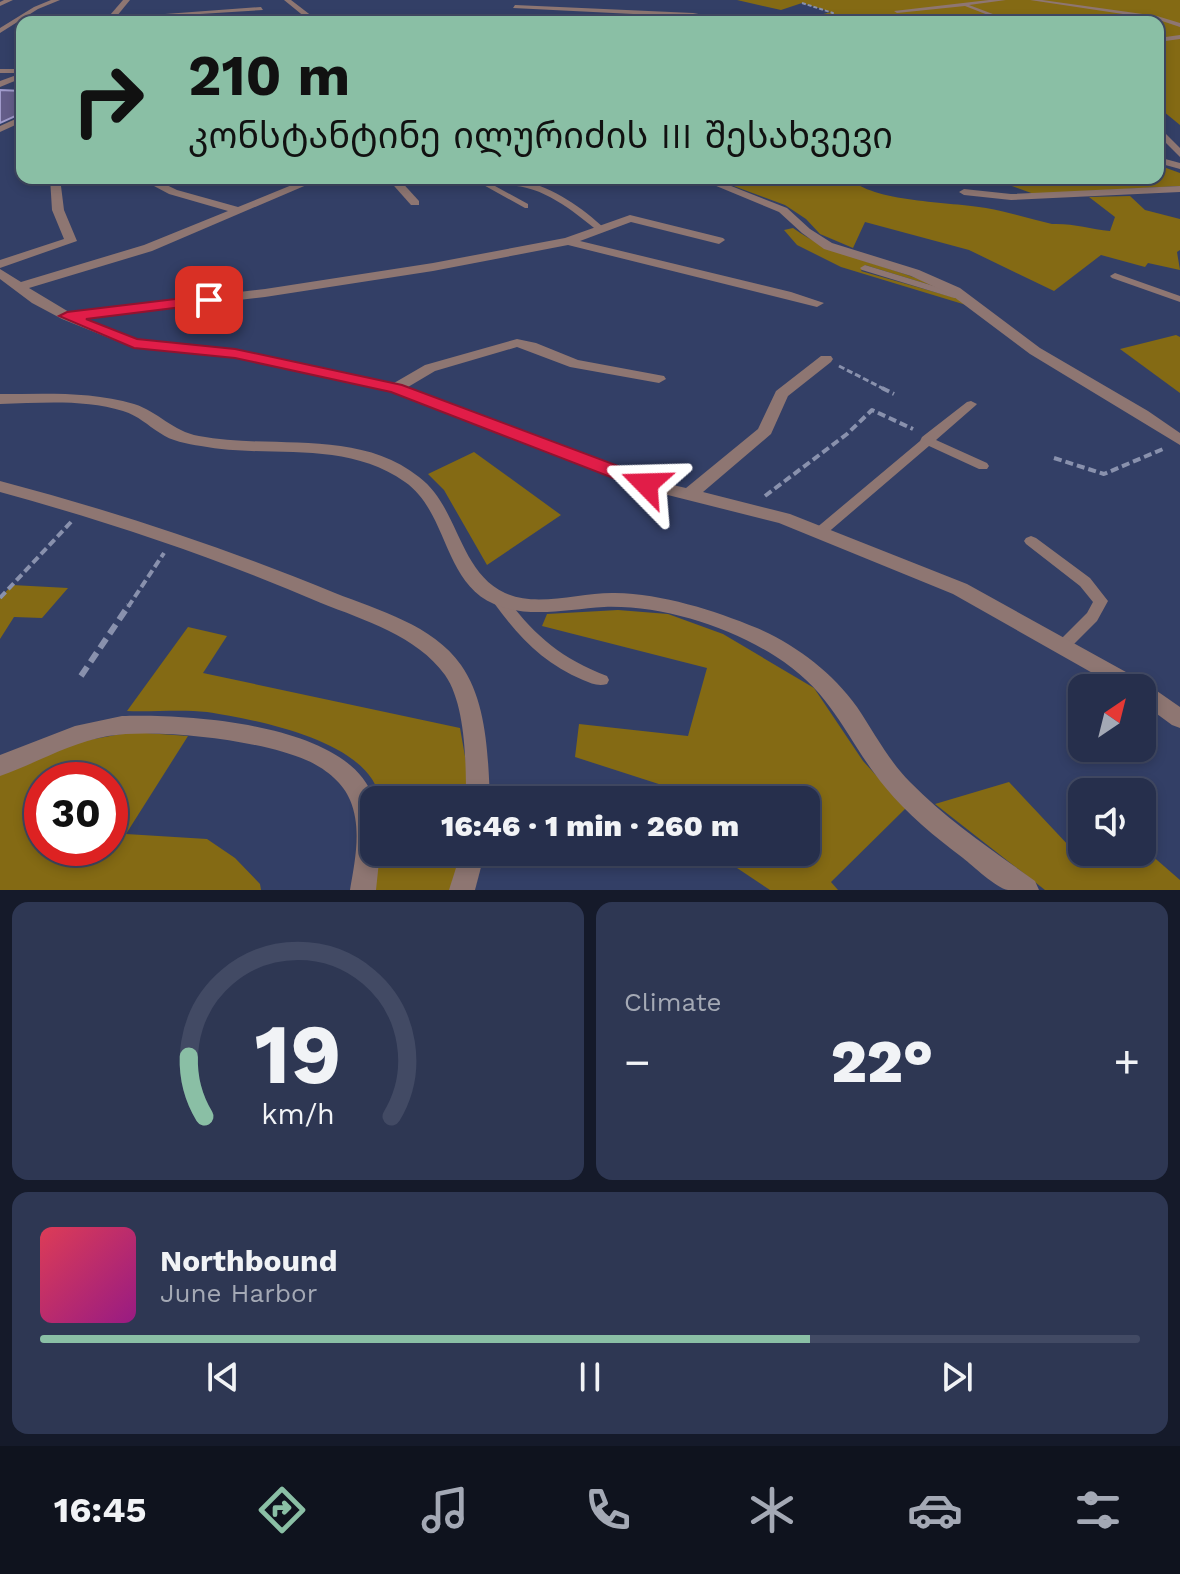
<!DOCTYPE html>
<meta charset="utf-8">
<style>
:root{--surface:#262f4c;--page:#2e3753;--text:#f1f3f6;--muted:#a4a9b5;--line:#424a64;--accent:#8abfa5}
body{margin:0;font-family:"Work Sans","Noto Sans Georgian",sans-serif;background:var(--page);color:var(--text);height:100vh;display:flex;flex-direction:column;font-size:30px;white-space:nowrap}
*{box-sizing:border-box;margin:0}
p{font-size:26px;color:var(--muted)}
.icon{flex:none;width:44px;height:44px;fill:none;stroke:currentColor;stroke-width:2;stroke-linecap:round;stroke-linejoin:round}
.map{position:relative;height:890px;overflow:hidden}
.panel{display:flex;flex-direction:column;gap:12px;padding:12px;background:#151a2a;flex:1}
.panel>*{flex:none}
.banner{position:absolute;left:16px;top:16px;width:1148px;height:168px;border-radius:16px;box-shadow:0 4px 12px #0003,0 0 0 2px var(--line);background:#8abfa5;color:#111;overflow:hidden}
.needle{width:52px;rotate:35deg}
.buttons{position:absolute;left:1068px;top:674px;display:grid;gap:16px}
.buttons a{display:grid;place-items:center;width:88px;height:88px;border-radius:16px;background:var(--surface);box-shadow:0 4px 12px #0003,0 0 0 2px var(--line);font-size:40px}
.speed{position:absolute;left:24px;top:762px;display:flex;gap:16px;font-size:40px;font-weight:700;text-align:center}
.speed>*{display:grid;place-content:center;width:104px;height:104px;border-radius:50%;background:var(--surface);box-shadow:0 4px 12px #0003,0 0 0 2px var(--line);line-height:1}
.speed .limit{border:12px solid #d22;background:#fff;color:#111}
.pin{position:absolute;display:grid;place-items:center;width:68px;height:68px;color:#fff;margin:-34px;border-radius:16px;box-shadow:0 4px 12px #0006}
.me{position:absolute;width:88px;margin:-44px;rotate:292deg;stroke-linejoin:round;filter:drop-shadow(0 0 6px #0008)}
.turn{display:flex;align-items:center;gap:28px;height:168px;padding:0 40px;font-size:36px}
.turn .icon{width:104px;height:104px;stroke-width:2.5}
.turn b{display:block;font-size:56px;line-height:68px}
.big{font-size:60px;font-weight:800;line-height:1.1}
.panel .tile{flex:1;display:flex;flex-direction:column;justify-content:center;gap:12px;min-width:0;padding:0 28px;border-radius:16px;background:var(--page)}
.panel .dial{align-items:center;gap:0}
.dial svg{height:208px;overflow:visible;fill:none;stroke:var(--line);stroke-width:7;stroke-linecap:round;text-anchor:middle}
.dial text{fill:var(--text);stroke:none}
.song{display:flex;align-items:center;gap:24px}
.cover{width:96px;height:96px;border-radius:12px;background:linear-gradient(135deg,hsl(350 70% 55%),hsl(310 70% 35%))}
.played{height:8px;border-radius:4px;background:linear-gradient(90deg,var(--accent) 70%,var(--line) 70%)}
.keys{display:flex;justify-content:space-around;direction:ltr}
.heat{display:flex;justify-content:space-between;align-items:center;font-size:44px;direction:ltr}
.panel .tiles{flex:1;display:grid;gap:12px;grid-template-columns:1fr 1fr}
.tile:last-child{grid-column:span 2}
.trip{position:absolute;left:360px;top:786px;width:460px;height:80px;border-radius:16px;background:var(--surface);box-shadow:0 4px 12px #0003,0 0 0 2px var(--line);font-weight:800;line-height:80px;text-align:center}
.menu{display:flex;height:128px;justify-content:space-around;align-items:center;background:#0f131e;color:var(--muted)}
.menu .icon{width:56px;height:56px}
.menu .selected{color:var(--accent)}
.menu b{font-size:36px;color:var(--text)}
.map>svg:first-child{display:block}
.green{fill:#846a14;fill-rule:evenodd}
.building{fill:#645d89;stroke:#a19bcb;stroke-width:2}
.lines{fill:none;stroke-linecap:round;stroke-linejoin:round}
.path-far3{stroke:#8991ad;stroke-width:2;stroke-dasharray:4 2;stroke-linecap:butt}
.path-far2{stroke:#8991ad;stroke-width:3;stroke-dasharray:6 3;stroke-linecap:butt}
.path-far1{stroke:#8991ad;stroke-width:4;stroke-dasharray:8 4;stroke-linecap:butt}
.path{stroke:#8991ad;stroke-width:6;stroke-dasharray:11 6;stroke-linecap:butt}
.service{fill:#8e7672;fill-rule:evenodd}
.minor{fill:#8e7672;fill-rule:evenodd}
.tertiary{fill:#8e7672;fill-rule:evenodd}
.route{fill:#e11d48;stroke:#92132f;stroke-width:2}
</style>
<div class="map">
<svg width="1180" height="890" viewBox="0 0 1180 890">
<rect width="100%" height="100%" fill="#333f66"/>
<g class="green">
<polygon points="737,0 1180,0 1180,125 1158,107 1158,22 834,22 816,16 831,12 802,3 781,10"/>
<polygon points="1158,165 1180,173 1180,186 1034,194 990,178 1158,178"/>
<path d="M 712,178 L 850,178 C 870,202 952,202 986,208 C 1008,212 1030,219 1052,224 C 1072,223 1090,229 1110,231 L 1115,217 L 1089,197 L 1130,196 L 1145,210 L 1180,219 L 1180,250 L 1177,252 L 1180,270 L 1148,263 L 1145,267 L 1101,255 L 1054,291 L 969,250 L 865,222 L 853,248 L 820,234 L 806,219 L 785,205 Z"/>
<path d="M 793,228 C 836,259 892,265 940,288 L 865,265 L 861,271 L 959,299 L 976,308 L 841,267 L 797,245 L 784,230 Z"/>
<polygon points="1176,335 1180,337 1180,393 1120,349"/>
<polygon points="474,452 561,515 487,565 444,490 428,474"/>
<polygon points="12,585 68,588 42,618 14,617 0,639 0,598"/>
<polygon points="618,610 668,614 723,634 814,688 863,761 906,808 831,882 838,890 770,890 713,852 806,852 806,800 664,800 668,787 575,757 579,724 688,736 707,668 542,626 547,614"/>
<path d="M 188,627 L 227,636 L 203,673 L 460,728 L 466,762 L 467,800 L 380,800 C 372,741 257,720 207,712 C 182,709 153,712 127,711 Z"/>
<path d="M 132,732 L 188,736 L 126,834 L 207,839 L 235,858 L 260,884 L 261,890 L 0,890 L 0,773 L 72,743 ZM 42,780 L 110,780 L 110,848 L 42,848 Z"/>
<polygon points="1009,782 1070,847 1082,843 1082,852 1142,852 1142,847 1180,880 1180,890 1045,890 935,804"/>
<polygon points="382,852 461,852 452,890 372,890"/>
</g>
<polygon class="building" points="0,90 22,91 22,113 0,123"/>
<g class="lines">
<polyline class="path-far3" points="802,3 833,13 831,16 847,22"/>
<polyline class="path-far2" points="839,366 886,390"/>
<g class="path-far1">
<polyline points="882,388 894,394"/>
<polyline points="1054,458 1104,474 1163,449"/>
<polyline points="765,496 847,434 872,410 913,429"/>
<polyline points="0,598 71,522"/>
<polyline points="128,607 164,553"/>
</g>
<polyline class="path" points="81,676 129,605"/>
<g class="service">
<polygon points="989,0 1006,0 969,5 1014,22 1006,22 965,6 897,13 894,11"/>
<polygon points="1030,0 1042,0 1157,16 1180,23 1180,27 1156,19"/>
<polygon points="1180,35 1180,39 1158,42 1158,38"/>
<path d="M 471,178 C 479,178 483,181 489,182 C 499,184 511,180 522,181 C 553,187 583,208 605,229 L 598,231 C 568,207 536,180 495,186 L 528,204 L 528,208 L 525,208 Z"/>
<polygon points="865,265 960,294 962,296 960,298 954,298 862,270 860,268"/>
<polygon points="1115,273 1180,296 1180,302 1112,278 1110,276"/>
<polygon points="971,401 977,404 975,406 936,440 987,463 989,466 987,469 979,469 929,446 825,535 815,535 813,532 815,529 920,441 922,437 967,402"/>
<polygon points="1031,536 1036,538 1090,578 1108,601 1097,621 1068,650 1063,652 1058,650 1055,646 1058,642 1087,613 1093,602 1080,586 1026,544 1024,541 1026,538"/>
<path d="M 499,594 L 504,595 C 534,635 560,658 607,676 L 609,680 L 607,684 C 598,687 591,683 583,680 C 544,664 518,636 494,603 L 492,599 L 494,595 Z"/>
</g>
<g class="minor">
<polygon points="4,0 13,0 0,6 0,2"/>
<polygon points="51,0 60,0 38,9 0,33 0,28 34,7"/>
<polygon points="123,0 130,0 112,22 104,22"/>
<polygon points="284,0 291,0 317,20 430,14 505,18 502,20 430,18 311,22"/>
<polygon points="515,5 693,13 742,22 693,17 513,8"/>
<polygon points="261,7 263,10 168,16 165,14"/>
<polygon points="22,73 22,78 0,87 0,81"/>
<polygon points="22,116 22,122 0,132 0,126"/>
<polygon points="1158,126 1180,148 1180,157 1158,135"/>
<polygon points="50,178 60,178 64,210 77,241 0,268 0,260 64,239 52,210"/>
<polygon points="139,178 152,178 177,190 238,207 309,178 323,178 152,251 29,288 69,312 265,289 433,263 565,238 630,215 723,238 725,240 719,244 631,222 580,241 791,292 824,303 817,307 568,245 433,271 265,297 84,318 136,339 235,349 394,383 425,365 517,339 536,343 578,360 664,376 666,379 659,383 570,367 517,347 435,371 408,387 651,480 686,488 758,429 776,391 821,356 831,356 833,359 831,362 788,396 771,434 703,492 790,514 967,584 1144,682 1180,707 1180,728 1172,725 1142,703 1142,688 1119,688 953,594 779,523 640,488 392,391 235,357 129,346 62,319 32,303 0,279 0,269 21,282 144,245 228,211 169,194"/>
<polygon points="387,178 398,178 419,201 419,205 411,205"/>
<polygon points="697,178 711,178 787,208 810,229 832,243 919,270 960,288 1040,348 1148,411 1180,433 1180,445 1030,354 950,294 911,276 824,249 802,233 779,212"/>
<polygon points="1180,186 1180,192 1011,200 964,195 959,192 964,189 1011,194"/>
<path d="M 0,394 C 44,394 91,391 134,404 C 159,412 172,431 199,436 C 272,450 357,428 419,477 C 459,507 458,571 505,593 C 537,608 581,592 615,593 C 663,594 713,610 757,628 C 796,645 832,672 857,707 C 874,732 888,760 910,782 C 947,820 992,850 1035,881 L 1039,890 C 1029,890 1017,890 1008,890 C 996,888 973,866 963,858 C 935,837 907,814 885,787 C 844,737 835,694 775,656 C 727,626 661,605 604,607 C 568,609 529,619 494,604 C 443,582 448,512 405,482 C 344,439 269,459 201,446 C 187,444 171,441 160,433 C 147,425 139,416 123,411 C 84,399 40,403 0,404 Z"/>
<path d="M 0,481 C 114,511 226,548 335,593 C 378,610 433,625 461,665 C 487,702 488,756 490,800 L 466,800 C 466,765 466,705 445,675 C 417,636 364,620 321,603 C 217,558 109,522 0,492 Z"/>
<path d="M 122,716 C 187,714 348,723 373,797 C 378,812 374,835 374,852 L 380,852 L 376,890 L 350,890 C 355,861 362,828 350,800 C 343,782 323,767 306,760 C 260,740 158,728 108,736 C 69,743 37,763 0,776 L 0,755 L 75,726 Z"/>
<polygon points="461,852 485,852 475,890 449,890"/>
</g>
<g class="tertiary">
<rect x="0" y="69" width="22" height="4"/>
<polygon points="1158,157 1180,163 1180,169 1158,163"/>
</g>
</g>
<polygon class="route" points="209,295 214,296 214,303 86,319 137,339 235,349 402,385 653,479 656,484 653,488 639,488 391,392 235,358 134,348 59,316 67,312"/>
</svg>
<div class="buttons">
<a><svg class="needle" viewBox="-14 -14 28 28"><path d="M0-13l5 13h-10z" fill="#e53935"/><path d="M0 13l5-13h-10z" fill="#a4a9b5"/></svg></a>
<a><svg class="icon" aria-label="sound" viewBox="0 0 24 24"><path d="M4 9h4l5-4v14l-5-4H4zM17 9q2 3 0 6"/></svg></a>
</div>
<div class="speed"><div class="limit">30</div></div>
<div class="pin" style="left:209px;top:300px;background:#d93025"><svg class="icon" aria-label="arrive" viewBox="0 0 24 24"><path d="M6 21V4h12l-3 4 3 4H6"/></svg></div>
<svg class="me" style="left:646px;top:484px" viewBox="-20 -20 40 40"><path d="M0-17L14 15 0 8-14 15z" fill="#e11d48" stroke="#fff" stroke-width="4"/></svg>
<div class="trip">16:46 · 1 min · 260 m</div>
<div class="banner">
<div class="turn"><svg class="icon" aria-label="right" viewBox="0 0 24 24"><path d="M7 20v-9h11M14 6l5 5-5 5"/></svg><div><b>210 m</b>კონსტანტინე ილურიძის III შესახვევი</div></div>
</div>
</div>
<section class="panel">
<div class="tiles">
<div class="tile dial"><svg viewBox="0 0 100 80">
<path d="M14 69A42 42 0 1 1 86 69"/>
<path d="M14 69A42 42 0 0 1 8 46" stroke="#8abfa5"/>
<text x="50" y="56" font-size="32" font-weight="700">19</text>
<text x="50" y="72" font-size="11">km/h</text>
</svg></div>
<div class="tile"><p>Climate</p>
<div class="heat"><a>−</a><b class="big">22°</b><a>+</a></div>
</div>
<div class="tile">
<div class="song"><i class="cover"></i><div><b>Northbound</b><p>June Harbor</p></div></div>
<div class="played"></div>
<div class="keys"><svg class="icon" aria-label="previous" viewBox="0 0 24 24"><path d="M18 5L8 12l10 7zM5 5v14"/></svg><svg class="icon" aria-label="pause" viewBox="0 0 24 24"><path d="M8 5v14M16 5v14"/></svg><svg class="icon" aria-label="next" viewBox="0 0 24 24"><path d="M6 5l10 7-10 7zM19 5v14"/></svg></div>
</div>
</div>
</section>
<nav class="menu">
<b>16:45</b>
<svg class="icon selected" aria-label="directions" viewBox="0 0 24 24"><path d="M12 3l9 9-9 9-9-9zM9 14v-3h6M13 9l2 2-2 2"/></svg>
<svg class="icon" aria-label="music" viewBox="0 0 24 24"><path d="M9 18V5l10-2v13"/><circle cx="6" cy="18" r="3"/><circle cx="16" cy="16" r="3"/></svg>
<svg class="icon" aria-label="phone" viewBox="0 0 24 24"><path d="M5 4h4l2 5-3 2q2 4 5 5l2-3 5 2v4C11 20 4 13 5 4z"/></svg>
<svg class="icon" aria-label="climate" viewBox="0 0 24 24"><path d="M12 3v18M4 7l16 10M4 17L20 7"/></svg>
<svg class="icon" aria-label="car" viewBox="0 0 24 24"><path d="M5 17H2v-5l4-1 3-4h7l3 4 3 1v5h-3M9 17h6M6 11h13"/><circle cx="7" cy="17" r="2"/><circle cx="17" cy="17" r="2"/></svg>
<svg class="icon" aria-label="filters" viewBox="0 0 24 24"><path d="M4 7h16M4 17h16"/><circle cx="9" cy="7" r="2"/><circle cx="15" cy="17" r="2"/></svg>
</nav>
